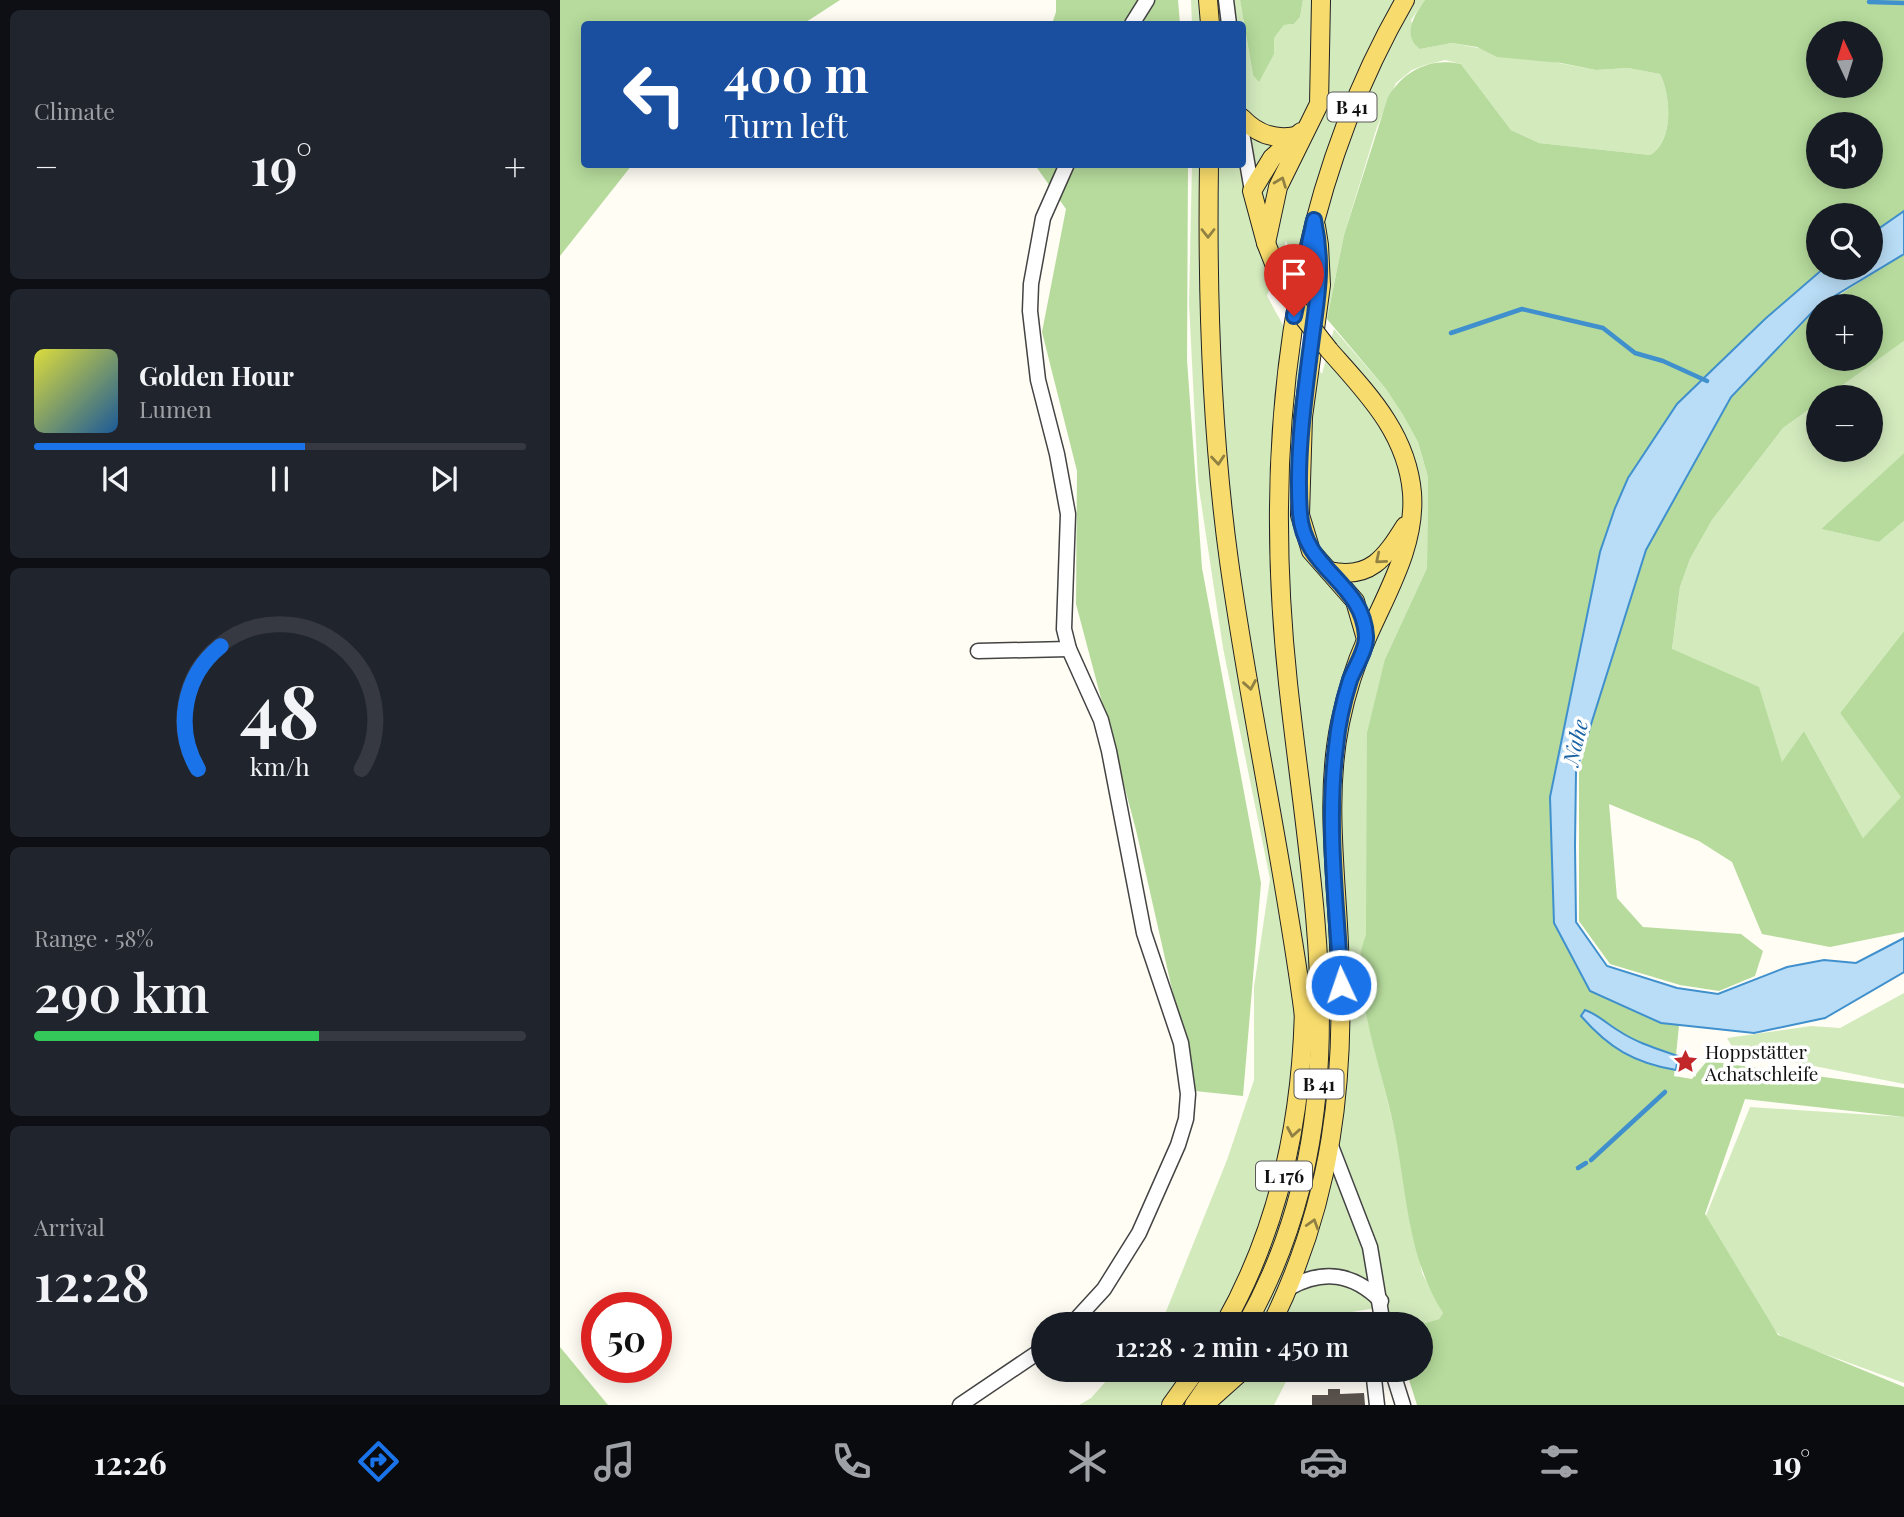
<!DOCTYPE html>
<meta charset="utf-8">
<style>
:root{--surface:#171b24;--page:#20242c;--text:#f1f3f6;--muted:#9ea1a6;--line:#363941;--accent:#1a73e8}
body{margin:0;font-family:"Playfair Display",serif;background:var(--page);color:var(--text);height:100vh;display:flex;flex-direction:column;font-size:26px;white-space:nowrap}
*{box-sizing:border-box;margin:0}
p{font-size:23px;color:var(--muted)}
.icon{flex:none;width:38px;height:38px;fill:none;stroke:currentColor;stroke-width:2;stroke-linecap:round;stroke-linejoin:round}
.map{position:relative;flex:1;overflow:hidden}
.side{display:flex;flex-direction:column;gap:10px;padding:10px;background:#0d0f14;width:560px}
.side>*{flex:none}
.guide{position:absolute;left:21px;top:21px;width:665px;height:147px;border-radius:7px;box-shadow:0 4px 18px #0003;background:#1a4fa0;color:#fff;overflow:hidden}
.needle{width:46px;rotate:356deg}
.fabs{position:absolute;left:1246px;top:21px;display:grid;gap:14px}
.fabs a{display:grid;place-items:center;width:77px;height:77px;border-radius:50%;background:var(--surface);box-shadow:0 4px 18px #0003;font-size:35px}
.speed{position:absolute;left:21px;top:1292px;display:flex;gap:14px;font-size:35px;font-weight:700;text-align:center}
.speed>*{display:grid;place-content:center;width:91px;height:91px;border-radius:50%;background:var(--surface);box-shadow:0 4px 18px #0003;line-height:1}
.speed .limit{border:10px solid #d22;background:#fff;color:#111}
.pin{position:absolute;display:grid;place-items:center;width:60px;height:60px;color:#fff;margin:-72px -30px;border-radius:50% 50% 50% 0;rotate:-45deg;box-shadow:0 0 7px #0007}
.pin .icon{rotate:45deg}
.me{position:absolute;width:77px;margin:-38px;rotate:357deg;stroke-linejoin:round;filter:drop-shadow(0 0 5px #0008)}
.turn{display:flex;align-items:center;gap:24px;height:147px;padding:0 28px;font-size:32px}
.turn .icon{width:91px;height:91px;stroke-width:2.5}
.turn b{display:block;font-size:49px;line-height:60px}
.big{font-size:52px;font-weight:600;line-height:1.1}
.side .card{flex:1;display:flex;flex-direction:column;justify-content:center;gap:10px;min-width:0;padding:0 24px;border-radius:10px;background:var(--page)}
.side .dial{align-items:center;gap:0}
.dial svg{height:182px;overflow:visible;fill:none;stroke:var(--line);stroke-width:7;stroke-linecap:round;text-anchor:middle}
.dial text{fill:var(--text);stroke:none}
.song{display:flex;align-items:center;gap:21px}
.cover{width:84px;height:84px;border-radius:10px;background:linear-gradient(135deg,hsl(60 70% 55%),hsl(210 70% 35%))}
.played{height:7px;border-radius:4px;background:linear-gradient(90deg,var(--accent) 55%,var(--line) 55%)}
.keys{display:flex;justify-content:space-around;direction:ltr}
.heat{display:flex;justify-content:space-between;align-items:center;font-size:38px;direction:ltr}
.charge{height:10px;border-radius:5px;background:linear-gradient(90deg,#34c759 58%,var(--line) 0)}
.trip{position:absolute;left:471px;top:1312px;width:402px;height:70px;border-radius:35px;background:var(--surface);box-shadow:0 4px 18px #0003;font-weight:600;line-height:70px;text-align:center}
.menu{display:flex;height:112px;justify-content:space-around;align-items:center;background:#090b0e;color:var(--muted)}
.menu .icon{width:49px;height:49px}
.menu .on{color:var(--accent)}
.menu b{font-size:32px;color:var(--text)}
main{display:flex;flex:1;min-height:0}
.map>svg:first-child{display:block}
.green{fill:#d3eabd}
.forest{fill:#b6db9c;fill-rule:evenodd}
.water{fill:#b9ddf6;stroke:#4090cd;stroke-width:2}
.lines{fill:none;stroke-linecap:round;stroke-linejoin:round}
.stream{stroke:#4090cd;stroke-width:4.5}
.building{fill:#59524d}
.minor-casing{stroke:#444;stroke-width:17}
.major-casing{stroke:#222;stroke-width:20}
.minor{stroke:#fff;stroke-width:14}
.major{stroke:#f7db6c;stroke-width:18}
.major-bridge-casing{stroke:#222;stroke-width:20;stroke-linecap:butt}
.major-bridge{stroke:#f7db6c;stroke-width:18}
.oneway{stroke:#908043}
.route-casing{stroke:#114b97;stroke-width:18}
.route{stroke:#1a73e8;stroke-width:12}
.labels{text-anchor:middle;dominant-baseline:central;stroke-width:7;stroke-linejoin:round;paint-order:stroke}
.shield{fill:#fff;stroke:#585858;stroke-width:2}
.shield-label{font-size:18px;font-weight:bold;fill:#111}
.poi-label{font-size:19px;fill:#111;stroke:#fff;text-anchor:start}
.water-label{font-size:21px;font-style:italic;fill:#1862a4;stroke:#fff}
</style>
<main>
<section class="side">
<div class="card"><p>Climate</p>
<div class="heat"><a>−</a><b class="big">19°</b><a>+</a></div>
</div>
<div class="card">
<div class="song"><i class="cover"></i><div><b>Golden Hour</b><p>Lumen</p></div></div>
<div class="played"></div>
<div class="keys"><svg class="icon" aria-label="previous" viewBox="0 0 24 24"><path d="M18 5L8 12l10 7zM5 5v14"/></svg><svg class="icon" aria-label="pause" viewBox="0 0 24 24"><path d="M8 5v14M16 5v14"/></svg><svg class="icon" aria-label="next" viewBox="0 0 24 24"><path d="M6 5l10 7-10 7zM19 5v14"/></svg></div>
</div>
<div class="card dial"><svg viewBox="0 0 100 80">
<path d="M14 69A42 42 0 1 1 86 69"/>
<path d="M14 69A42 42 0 0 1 24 15" stroke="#1a73e8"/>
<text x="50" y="56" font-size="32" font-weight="700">48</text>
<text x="50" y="72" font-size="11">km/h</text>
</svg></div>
<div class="card"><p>Range · 58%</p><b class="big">290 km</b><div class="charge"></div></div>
<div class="card"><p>Arrival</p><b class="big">12:28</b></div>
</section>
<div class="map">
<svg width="1344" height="1405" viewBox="0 0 1344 1405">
<rect width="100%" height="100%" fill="#fffdf4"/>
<g class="green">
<path d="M 631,0 L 680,0 L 693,75 L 714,54 L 714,38 L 724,25 L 734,24 L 740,17 L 743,0 L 865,0 L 851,20 L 860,49 L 892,43 L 1036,70 L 1068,68 L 1100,74 C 1111,95 1114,142 1090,155 L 979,143 L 951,130 L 901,64 L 885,60 L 865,65 L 852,70 L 836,83 L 817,127 L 784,235 L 767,319 L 746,286 L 726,241 L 707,296 L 724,327 L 762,374 L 774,329 L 826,389 L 843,415 L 858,442 L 868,477 L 867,568 L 825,659 L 806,933 L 799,961 L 806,1012 L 835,1132 L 862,1273 L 883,1313 L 879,1319 L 858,1325 L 833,1325 L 828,1306 L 773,1315 L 760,1325 L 597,1325 L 603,1319 L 667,1160 L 694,1080 L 694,987 L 710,879 L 663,648 L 638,482 L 629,303 L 632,165 L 682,164 L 682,24 L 632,24 Z"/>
<polygon points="1344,341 1344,453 1261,529 1319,542 1344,521 1344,631 1280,713 1342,797 1303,838 1244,731 1223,763 1112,649 1120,587 1130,559 1152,520 1223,428 1258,403 1258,450 1311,450 1311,397 1266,397"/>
<polygon points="1344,993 1344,1084 1174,1050 1167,1038 1251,1026 1280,1028"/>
<polygon points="1190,1107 1344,1117 1344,1383 1224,1339 1173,1292 1141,1228"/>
<polygon points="556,1370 732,1370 714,1405 519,1405 531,1398"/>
</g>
<g class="forest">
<polygon points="0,0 280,0 243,24 24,24 24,164 72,165 0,256"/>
<polygon points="496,0 618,0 620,24 492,24 496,12"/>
<polygon points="680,0 743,0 740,17 734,24 724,25 714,38 714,54 699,82 693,75"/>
<path d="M 865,0 L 1344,0 L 1344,211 L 1311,234 L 1311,215 L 1258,215 L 1258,268 L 1264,268 L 1205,319 L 1117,404 L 1068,478 L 1055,508 L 1040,552 L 990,797 L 994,923 L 1101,1023 L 1119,1025 L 1114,1076 L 1132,1079 L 1147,1061 L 1344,1088 L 1344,1117 L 1185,1099 L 1145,1214 L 1218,1335 L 1344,1387 L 1344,1405 L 857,1405 L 846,1370 L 861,1370 L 861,1325 L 858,1325 L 879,1319 L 883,1313 C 848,1258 847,1195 835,1133 C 824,1077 802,1021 800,964 C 799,954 804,942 806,933 L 807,733 L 825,659 L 867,568 L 868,477 L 858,442 L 843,415 L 826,389 L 767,319 L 784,235 L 828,97 C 844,70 871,57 901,64 L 951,130 L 979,143 L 1090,155 C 1114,142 1111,95 1100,74 L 1068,68 L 1036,70 L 1001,63 L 937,57 L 917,47 L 892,43 L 860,49 C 841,35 855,14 865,0 ZM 1258,33 L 1311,33 L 1311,86 L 1258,86 ZM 1258,124 L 1311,124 L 1311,177 L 1258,177 Z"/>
<polygon points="475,165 628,165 627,360 642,568 701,883 683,1096 635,1091 576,830 516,604 517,471 482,332 506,209"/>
<polygon points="1344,254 1344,341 1266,397 1258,397 1258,403 1223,428 1152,520 1130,559 1120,587 1112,649 1199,687 1222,762 1244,731 1303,838 1341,797 1280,713 1344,631 1344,932 1270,947 1202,934 1172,862 1139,841 1049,804 1057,898 1083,927 1181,934 1203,951 1195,976 1159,991 1120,985 1050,964 1019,921 1019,770 1039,694 1086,550 1171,397 1255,311 1258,309 1258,359 1311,359 1311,306 1262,306"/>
<polygon points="1344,453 1344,521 1319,542 1261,529"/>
<polygon points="0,1347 48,1405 0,1405"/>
</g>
<g class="water">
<polygon points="1344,211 1344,254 1258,306 1171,397 1086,550 1016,772 1015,846 1016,922 1047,966 1117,988 1158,994 1227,967 1264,960 1296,963 1344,938 1344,972 1265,1018 1194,1033 1101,1023 1030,991 994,923 990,797 1040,552 1055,508 1068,478 1117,404 1205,319 1264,268 1311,268 1311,234"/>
<path d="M 1025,1010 C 1039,1015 1047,1024 1059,1031 C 1077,1043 1098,1049 1118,1056 L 1116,1070 C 1074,1063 1049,1048 1021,1016 Z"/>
</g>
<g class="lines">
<g class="stream">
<polyline points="1309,2 1344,3"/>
<polyline points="891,333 962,309 1043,328 1075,353 1103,361 1147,381"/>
<polyline points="1031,1160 1105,1092"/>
<polyline points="1018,1168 1026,1163"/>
</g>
</g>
<polygon class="building" points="768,1389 780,1389 780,1394 804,1393 805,1405 752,1405 752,1395 768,1395"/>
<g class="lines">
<defs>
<g id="minor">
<polyline points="666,0 669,24"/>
<polyline points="572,24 587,0"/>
<polyline points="682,133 692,191"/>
<polyline points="507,164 483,218 471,284 470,311 478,380 497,454 508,514 504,629 509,649 541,720 549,751 584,933 621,1043 628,1094 626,1119 618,1145 579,1233 544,1289 511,1325"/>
<polyline points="418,651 509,649"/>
<polyline points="771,1146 810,1247 823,1325"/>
<path d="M 729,1288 C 763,1269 793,1273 821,1301"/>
<polyline points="813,1370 817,1405"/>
<polyline points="832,1370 843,1405"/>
<polyline points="400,1405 483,1349"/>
</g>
<g id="major">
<polyline points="648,0 650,24"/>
<path d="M 682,118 C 697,134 715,140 735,136"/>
<path d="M 649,164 C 647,297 651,430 669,561 C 690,713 724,863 744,1016"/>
<polyline points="756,226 759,245 761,285 743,417 740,515 751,551 795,601 806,639"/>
<polyline points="706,243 718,187 759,104 761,0"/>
<polyline points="717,271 706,243 692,191 712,158 741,132"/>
<path d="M 769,571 C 810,580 825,558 845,526"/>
<path d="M 664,1325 C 720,1226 742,1119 744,1006"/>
<path d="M 686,1325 C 803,1116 752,906 728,683 C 703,450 726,206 845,0"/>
<path d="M 711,1325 C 772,1201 786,1081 779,945 C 776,871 765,796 780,723 C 786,694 795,665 807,638 C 827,592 856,545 852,493 C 847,433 807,393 769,350"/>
<polyline points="611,1405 636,1370"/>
<polyline points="634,1405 658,1370"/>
<polyline points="644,1405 683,1370"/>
</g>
</defs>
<use href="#minor" class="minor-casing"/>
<use href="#major" class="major-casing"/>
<use href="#minor" class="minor"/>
<use href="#major" class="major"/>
<defs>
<polyline id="major-bridge" points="717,271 741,314 769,350"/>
</defs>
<use href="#major-bridge" class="major-bridge-casing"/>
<use href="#major-bridge" class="major-bridge"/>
</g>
<defs><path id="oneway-chevron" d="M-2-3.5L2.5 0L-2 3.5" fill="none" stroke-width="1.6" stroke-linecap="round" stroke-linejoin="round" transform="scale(1.75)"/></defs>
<g class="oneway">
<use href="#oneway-chevron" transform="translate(721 182) rotate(-69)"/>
<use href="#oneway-chevron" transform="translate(648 233) rotate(90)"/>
<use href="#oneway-chevron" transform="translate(658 460) rotate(85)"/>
<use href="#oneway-chevron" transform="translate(820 559) rotate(140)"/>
<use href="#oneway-chevron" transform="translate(690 685) rotate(80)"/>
<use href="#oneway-chevron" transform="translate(733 1132) rotate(100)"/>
<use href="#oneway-chevron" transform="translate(753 1224) rotate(-73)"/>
</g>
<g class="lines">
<defs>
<path id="route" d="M 734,316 L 754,220 C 764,268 757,298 751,345 C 744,400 736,458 740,514 C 744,570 803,582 806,636 C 807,649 795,667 790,680 C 783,702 778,725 776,747 C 766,826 777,906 781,985"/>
</defs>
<use href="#route" class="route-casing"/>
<use href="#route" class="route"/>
</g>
<defs>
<symbol id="sight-bare" viewBox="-9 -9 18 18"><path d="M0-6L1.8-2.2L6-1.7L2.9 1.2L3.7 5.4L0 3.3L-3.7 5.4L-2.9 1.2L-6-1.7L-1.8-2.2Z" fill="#c22829" stroke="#fff" stroke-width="2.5" paint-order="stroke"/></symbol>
</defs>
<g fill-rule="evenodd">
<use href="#sight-bare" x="1108" y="1044" width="35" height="35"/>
</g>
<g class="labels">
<g class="shield">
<rect x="767.5" y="92.5" width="49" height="29" rx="5"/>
<rect x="734.5" y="1069.5" width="49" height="29" rx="5"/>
<rect x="696" y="1161.5" width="56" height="29" rx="5"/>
</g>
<g class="shield-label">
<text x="792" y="107">B 41</text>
<text x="759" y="1084">B 41</text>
<text x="724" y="1176">L 176</text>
</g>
<g class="poi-label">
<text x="1145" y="1051">Hoppstätter<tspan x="1145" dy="22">Achatschleife</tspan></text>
</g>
<g class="water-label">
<text transform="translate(1014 742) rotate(-76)">Nahe</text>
</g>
</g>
</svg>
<div class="fabs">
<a><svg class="needle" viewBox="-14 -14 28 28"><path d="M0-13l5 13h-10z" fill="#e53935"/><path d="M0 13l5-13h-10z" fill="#9ea1a6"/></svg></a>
<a><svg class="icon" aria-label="sound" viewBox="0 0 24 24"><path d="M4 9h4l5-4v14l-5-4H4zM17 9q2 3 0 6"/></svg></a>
<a><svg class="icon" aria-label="search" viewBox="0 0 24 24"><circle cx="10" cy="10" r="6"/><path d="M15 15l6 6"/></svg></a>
<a>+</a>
<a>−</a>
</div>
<div class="speed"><div class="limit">50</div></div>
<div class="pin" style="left:734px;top:316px;background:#d93025"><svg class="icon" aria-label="arrive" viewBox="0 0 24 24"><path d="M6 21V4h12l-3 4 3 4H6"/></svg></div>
<svg class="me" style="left:781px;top:985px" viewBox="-20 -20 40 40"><circle r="17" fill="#1a73e8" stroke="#fff" stroke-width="3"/><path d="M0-11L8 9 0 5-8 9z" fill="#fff"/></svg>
<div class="trip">12:28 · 2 min · 450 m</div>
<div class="guide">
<div class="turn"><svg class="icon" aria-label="left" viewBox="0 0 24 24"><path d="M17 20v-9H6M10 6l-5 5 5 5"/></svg><div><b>400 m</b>Turn left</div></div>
</div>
</div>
</main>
<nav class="menu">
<b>12:26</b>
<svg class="icon on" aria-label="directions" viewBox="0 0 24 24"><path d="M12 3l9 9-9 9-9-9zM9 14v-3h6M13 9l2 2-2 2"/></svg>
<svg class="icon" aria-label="music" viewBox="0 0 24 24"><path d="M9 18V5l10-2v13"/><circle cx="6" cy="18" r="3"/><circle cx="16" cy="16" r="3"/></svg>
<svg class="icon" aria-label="phone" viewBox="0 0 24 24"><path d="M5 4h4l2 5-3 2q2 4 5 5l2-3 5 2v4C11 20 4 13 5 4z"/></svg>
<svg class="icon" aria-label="climate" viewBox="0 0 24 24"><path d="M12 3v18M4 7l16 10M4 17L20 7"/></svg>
<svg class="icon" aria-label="car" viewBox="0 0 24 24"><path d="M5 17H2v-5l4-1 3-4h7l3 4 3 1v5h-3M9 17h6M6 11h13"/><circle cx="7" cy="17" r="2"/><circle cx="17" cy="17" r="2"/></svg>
<svg class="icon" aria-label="filters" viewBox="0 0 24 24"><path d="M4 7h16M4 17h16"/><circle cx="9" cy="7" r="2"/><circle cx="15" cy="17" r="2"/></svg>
<b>19°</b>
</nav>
